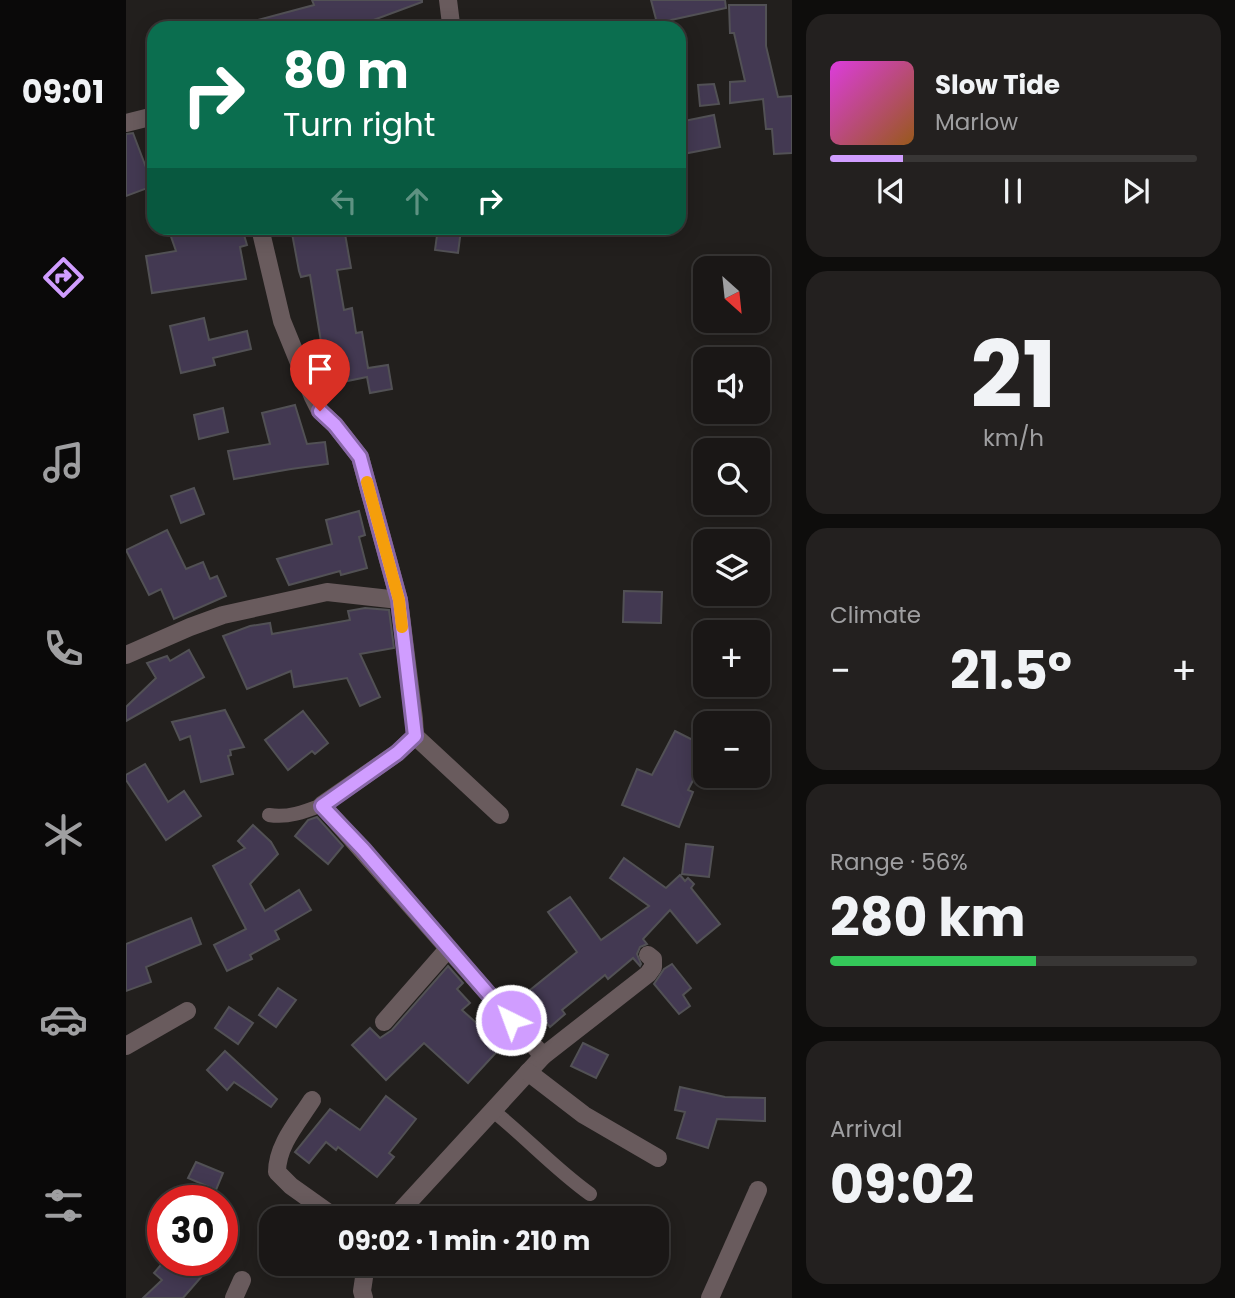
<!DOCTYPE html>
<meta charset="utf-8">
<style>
:root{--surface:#1a1716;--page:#23201f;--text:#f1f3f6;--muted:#9f9fa1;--line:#383635;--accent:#d09dff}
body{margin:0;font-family:Poppins,sans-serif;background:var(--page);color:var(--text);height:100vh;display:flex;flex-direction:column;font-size:26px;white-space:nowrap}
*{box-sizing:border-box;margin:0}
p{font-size:23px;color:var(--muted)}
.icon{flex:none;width:38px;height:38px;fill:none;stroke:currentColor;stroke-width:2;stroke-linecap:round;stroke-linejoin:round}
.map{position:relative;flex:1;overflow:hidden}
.details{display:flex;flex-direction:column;gap:14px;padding:14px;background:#0e0d0c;width:443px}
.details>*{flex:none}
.hud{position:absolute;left:21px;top:21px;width:539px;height:214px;border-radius:21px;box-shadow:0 4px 18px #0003,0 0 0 2px var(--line);background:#0b6e4f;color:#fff;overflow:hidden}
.needle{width:46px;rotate:153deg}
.fabs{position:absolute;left:567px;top:256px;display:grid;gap:14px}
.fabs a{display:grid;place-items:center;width:77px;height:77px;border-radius:14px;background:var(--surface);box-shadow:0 4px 18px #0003,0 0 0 2px var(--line);font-size:35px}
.speed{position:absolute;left:21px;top:1185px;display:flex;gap:14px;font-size:35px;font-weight:700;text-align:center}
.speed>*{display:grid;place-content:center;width:91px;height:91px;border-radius:50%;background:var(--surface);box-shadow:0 4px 18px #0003,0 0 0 2px var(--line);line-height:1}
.speed .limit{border:10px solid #d22;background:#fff;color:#111}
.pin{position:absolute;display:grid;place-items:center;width:60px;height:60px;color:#fff;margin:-72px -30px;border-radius:50% 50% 50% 0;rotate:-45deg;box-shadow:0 0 7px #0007}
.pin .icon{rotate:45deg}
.me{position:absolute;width:77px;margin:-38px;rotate:318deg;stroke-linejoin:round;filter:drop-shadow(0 0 5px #0008)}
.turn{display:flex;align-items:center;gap:24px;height:147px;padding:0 21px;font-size:32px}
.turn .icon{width:91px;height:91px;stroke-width:2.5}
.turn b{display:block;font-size:49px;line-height:60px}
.lanes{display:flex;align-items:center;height:66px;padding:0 21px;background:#0003;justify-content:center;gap:35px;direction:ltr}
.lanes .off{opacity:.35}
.big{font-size:52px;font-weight:700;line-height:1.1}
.details .tile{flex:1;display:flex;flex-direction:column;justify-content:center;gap:10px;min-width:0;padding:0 24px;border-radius:21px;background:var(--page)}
.details .dial{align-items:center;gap:0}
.dial b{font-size:91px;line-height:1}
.song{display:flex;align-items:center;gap:21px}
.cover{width:84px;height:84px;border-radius:10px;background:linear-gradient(135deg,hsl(300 70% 55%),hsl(30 70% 35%))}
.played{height:7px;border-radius:4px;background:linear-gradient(90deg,var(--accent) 20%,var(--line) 20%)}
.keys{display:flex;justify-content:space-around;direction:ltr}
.heat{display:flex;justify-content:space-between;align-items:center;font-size:38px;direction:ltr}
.charge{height:10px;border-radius:5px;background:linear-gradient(90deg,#34c759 56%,var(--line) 0)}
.trip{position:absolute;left:133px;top:1206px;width:410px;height:70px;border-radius:21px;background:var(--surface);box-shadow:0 4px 18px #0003,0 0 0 2px var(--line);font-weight:700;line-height:70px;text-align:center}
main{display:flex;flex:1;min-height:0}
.menu{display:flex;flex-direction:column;width:126px;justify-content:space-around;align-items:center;background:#0a0909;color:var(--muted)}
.menu .icon{width:49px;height:49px}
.menu .active{color:var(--accent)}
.menu b{font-size:32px;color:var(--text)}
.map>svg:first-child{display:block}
.building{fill:#433952;stroke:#525155;stroke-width:2}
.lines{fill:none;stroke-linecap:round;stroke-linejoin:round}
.service{stroke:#695b5d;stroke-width:14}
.minor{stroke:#695b5d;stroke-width:18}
.route-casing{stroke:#8766a6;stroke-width:18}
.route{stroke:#d09dff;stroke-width:12}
.slow{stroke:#f59e0b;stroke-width:12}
</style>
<main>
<nav class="menu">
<b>09:01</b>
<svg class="icon active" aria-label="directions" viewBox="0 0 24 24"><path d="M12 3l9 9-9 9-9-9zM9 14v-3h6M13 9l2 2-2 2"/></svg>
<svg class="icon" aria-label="music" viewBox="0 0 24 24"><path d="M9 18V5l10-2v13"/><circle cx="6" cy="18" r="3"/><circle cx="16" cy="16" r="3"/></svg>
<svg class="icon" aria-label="phone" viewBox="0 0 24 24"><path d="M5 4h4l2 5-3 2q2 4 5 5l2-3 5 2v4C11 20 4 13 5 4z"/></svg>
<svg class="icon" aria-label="climate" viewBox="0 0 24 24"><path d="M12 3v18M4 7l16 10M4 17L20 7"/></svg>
<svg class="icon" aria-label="car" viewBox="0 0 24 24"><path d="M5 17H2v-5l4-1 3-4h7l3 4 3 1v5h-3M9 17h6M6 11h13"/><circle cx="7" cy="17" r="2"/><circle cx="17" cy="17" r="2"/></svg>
<svg class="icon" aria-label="filters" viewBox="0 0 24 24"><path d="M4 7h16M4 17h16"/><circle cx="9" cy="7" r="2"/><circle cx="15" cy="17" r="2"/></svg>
</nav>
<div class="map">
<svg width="667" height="1298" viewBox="0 0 667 1298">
<rect width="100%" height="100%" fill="#221f1d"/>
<g class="building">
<polygon points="186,0 296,0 296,2 226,28 125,28 124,22 188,5"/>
<polygon points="525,0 599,0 600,8 531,23"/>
<polygon points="603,5 640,5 640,46 652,97 666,96 666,153 648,154 646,129 640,129 637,99 604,103 604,82 619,81 608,33 604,33"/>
<polygon points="588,84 593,104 574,106 572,85"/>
<polygon points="588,115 594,147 557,154 553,122"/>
<polygon points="7,133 27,186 0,196 0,134"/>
<polygon points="42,228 116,228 121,245 114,247 120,279 26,293 20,256 50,251"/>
<polygon points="165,228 218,228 225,268 211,270 218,310 226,308 230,333 236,332 242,368 262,365 266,389 244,393 241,377 212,383 196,390 186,365 198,360 184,275 175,277 173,271"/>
<polygon points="312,228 335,230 332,253 309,250"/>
<polygon points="78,318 83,340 121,331 125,349 87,358 89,365 55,373 44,326"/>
<polygon points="169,405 181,444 199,442 202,464 165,469 108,479 102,451 144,444 136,413"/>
<polygon points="97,408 102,432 73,439 68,415"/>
<polygon points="68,488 78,514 55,523 45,496"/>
<polygon points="233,511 239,535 233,537 241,568 215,575 214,571 163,585 151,559 206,544 200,520"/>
<polygon points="41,530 60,569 77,562 84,579 91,576 100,596 48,619 35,589 23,595 0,550"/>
<polygon points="498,591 536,592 535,623 497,622"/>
<polygon points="239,608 263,610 268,648 234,654 254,697 234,706 221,678 168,687 165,671 121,689 97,636 124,626 144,623 146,634 224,620 222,611"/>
<polygon points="63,650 78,677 0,721 0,707 30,678 21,663 41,656 44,661"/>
<polygon points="99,710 118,747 104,750 105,755 102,756 107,774 75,782 64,736 54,740 46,722"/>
<polygon points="177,711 202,743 189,754 186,751 162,770 139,740"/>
<polygon points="549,731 579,746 579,757 562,790 567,792 553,827 496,805 511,769 526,775"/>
<polygon points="19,764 42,802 58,791 75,816 40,840 0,780 0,775"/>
<polygon points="191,817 217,846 202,864 169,836 182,820"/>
<polygon points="127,825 145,842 152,854 124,884 139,911 173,890 185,910 149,931 153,939 124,955 126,959 101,971 88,945 120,929 87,866 119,848 112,841"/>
<polygon points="560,844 587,847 583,877 556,874"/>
<polygon points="498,858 540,888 554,875 559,881 562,878 568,884 565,888 594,924 571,943 544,910 517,939 521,944 514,947 511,954 515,964 514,966 507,958 482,979 479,975 436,1010 439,1014 424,1027 398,995 451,952 422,912 444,897 475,940 523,906 484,878"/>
<polygon points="65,918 75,944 20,967 25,982 0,991 0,944"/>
<polygon points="546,964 565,988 557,995 564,1006 553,1014 528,984 538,969"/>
<polygon points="322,966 337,983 331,989 344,1003 336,1010 376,1046 342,1083 298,1043 260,1080 226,1045 244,1028 254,1038 266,1030"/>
<polygon points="152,988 170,1000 150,1027 133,1015"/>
<polygon points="103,1007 127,1023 112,1044 89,1028"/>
<polygon points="457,1043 482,1055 470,1078 445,1066"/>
<polygon points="99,1051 151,1099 145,1107 108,1082 101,1090 81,1070"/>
<polygon points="554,1087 599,1097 639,1098 639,1121 591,1119 582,1148 551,1138 559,1112 549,1110"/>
<polygon points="260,1096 290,1119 263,1153 268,1157 251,1177 212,1147 210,1150 200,1142 183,1163 169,1152 204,1109 234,1130"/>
<polygon points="70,1162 97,1173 90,1190 62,1178"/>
<polygon points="39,1260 57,1260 76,1276 57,1298 17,1298 36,1280 28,1273"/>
</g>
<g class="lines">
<g class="service">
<path d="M 143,815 C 162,818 178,812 196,805"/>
<path d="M 366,1110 C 400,1137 429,1169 464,1194"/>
</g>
<g class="minor">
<polyline points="322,0 325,24 323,28"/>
<polyline points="0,123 28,116"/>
<polyline points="134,228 156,321 187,397 194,411 209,425 234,457 273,600 288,719 289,736 271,753 196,805 417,1056 268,1218"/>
<polyline points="0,655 64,627 97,615 201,592 273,600"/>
<polyline points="289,736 374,815"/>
<polyline points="258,1022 322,949"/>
<polyline points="0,1046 61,1011"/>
<polyline points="417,1056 522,974 527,967 527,959 522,955"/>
<polyline points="402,1072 458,1115 532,1158"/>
<path d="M 186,1100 C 172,1122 151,1145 151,1172 L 165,1186 L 210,1218"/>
<polyline points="108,1298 116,1280"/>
<polyline points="238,1298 236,1291 240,1264"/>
<polyline points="584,1298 632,1190"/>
</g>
</g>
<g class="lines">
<defs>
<polyline id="route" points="194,411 209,425 234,457 273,600 289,736 271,753 196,806 237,849 385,1020"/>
</defs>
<use href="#route" class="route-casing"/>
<use href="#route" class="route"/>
<polyline class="slow" points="241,482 273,600 276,627"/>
</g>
</svg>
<div class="fabs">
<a><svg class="needle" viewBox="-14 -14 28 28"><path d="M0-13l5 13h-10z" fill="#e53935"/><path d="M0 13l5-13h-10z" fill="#9f9fa1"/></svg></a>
<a><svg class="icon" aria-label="sound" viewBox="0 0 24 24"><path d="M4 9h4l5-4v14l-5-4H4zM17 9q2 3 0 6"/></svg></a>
<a><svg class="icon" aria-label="search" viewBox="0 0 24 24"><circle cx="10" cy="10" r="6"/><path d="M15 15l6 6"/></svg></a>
<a><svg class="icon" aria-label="layers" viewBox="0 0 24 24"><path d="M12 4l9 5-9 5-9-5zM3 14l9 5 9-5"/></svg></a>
<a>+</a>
<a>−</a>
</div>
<div class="speed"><div class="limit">30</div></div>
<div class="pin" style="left:194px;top:411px;background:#d93025"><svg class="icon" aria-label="arrive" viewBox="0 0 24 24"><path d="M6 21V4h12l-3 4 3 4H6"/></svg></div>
<svg class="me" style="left:385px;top:1020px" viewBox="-20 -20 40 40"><circle r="17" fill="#d09dff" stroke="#fff" stroke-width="3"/><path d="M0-11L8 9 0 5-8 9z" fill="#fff"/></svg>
<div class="trip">09:02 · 1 min · 210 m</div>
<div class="hud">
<div class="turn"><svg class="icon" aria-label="right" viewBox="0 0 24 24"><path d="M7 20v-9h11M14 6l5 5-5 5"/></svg><div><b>80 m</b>Turn right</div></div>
<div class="lanes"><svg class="icon off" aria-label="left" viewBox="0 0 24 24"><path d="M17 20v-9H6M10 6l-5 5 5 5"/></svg><svg class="icon off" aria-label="ahead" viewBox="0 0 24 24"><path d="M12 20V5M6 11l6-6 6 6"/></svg><svg class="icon" aria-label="right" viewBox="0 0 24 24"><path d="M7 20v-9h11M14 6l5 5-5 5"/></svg></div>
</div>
</div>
<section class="details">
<div class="tile">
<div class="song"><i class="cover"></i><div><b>Slow Tide</b><p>Marlow</p></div></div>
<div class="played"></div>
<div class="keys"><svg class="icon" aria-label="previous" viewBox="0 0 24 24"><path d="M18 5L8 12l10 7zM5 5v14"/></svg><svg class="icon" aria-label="pause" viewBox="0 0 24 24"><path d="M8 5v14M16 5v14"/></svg><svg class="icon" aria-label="next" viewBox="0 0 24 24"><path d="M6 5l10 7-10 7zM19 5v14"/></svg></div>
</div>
<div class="tile dial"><b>21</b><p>km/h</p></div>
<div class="tile"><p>Climate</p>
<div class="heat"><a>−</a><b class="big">21.5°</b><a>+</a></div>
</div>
<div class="tile"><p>Range · 56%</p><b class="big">280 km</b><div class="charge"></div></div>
<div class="tile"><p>Arrival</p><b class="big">09:02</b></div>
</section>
</main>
